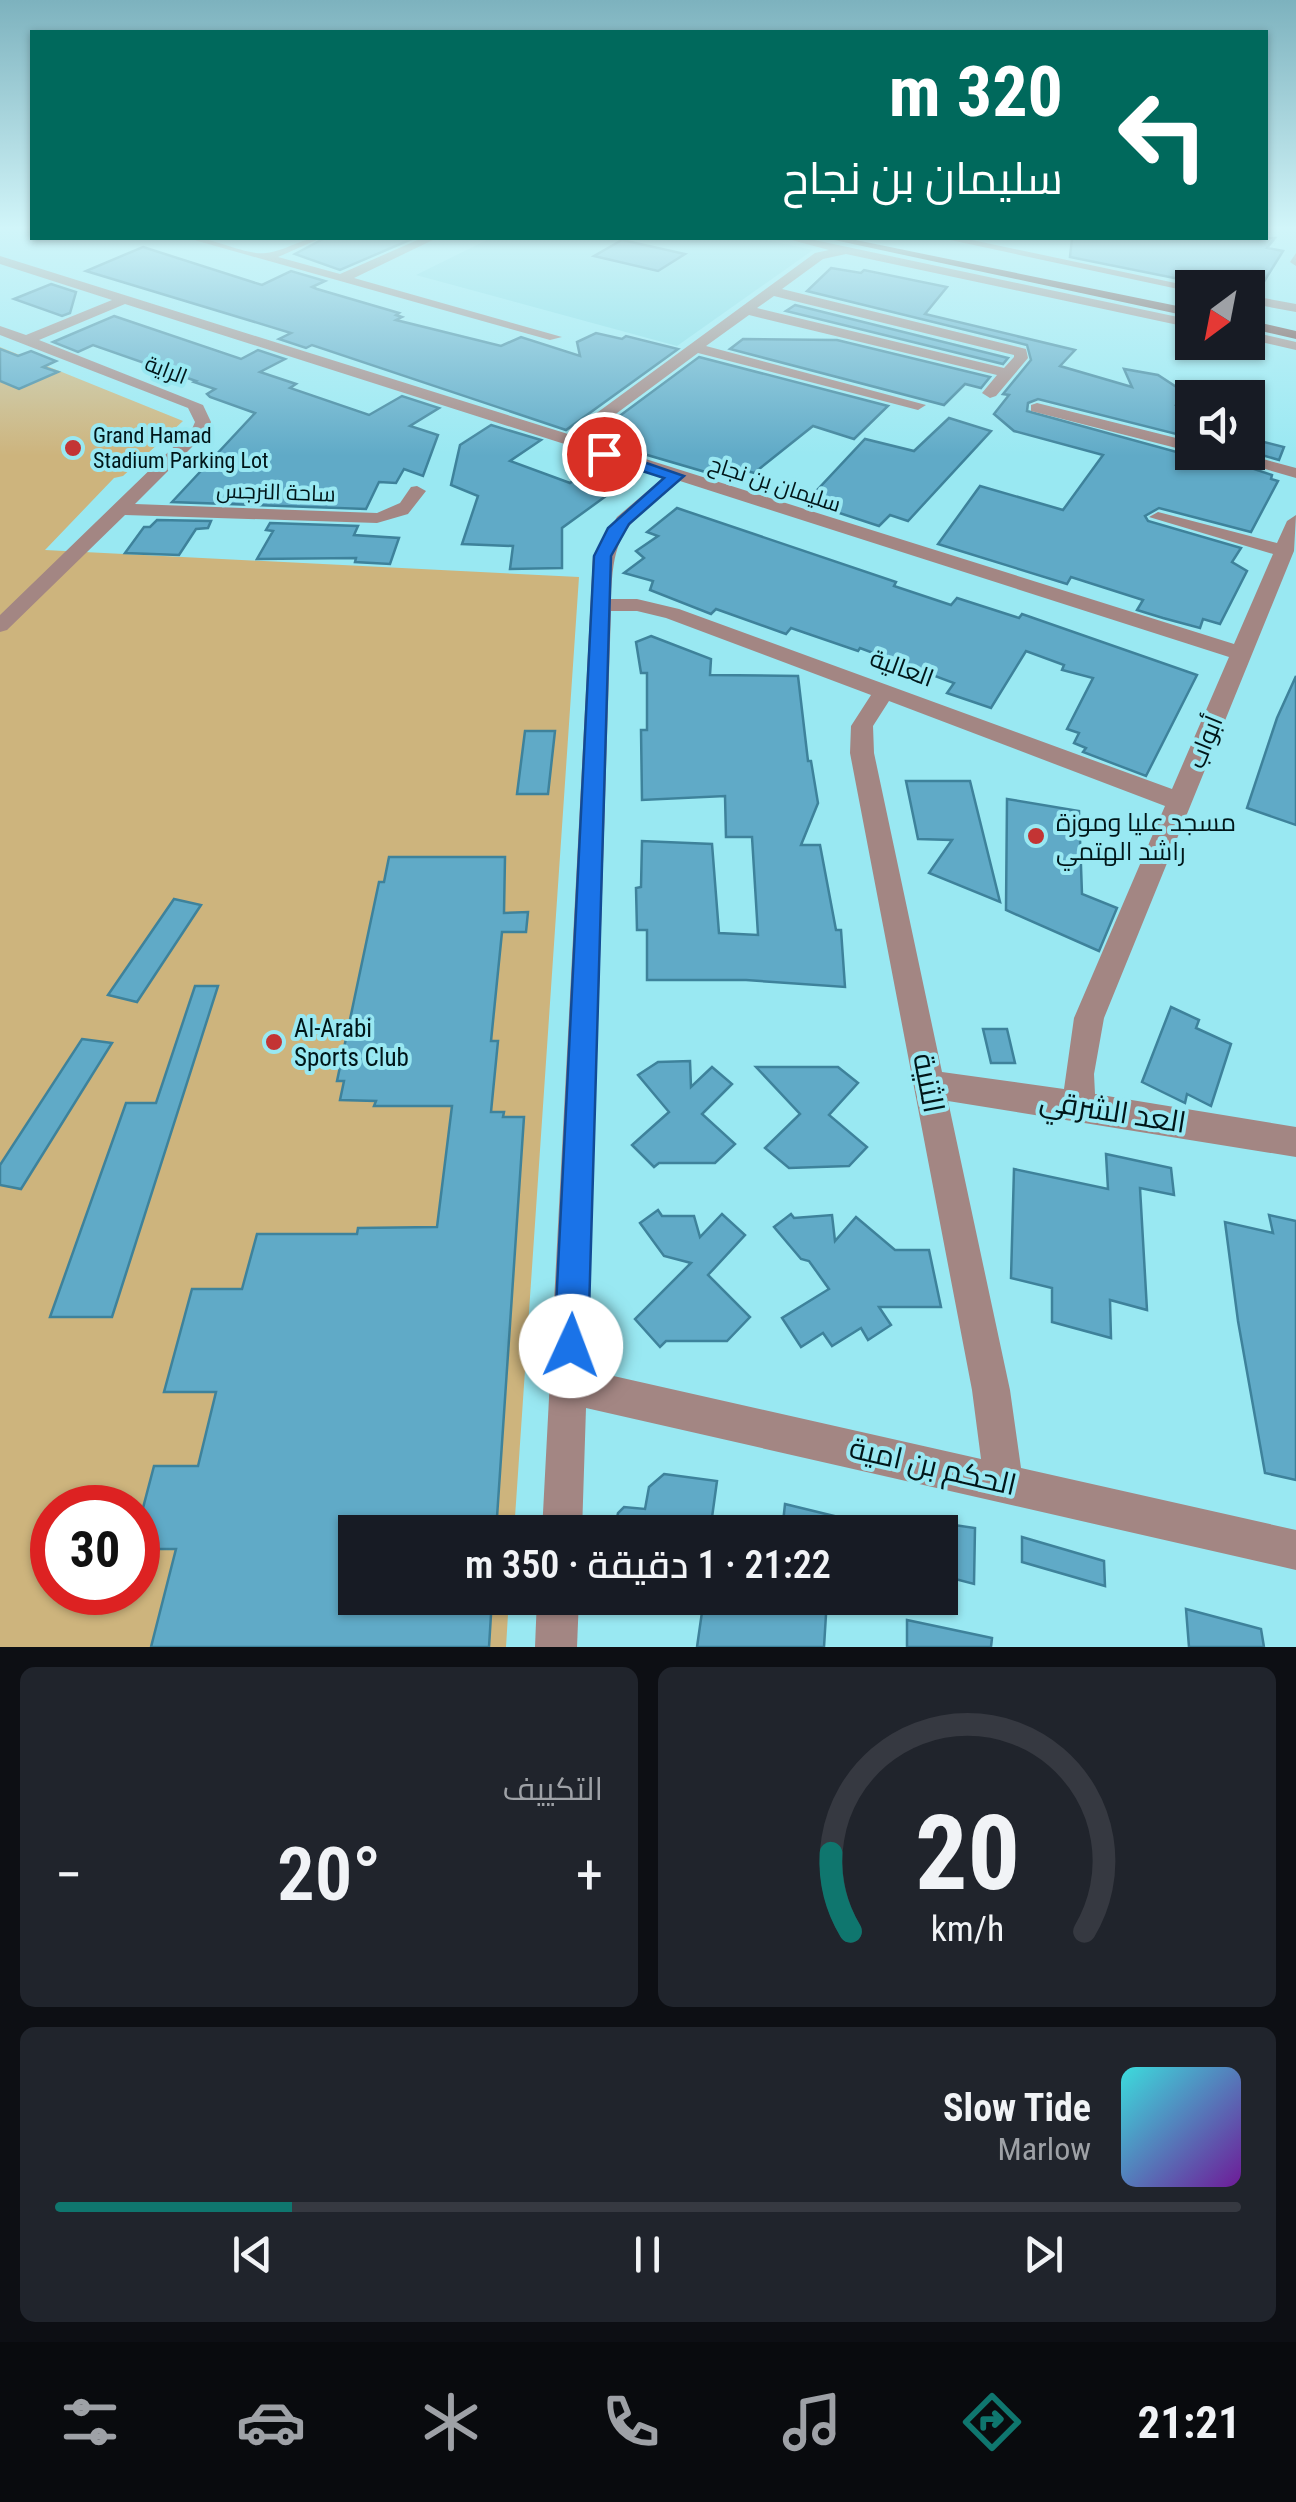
<!DOCTYPE html>
<html lang="ar">
<meta charset="utf-8">
<style>
:root{--surface:#171b24;--page:#20242c;--text:#f1f3f6;--muted:#9ea1a6;--line:#363941;--accent:#0f766e}
body{margin:0;font-family:"Roboto Condensed",Cairo,sans-serif;background:var(--page);color:var(--text);direction:rtl;height:100vh;display:flex;flex-direction:column;font-size:38px;white-space:nowrap}
*{box-sizing:border-box;margin:0}
p{font-size:32px;color:var(--muted)}
.icon{flex:none;width:55px;height:55px;fill:none;stroke:currentColor;stroke-width:2;stroke-linecap:round;stroke-linejoin:round}
.map{position:relative;height:1647px;overflow:hidden;direction:ltr}
.details{display:flex;flex-direction:column;gap:20px;padding:20px;background:#0d0f14;flex:1}
.details>*{flex:none}
.hud{position:absolute;left:30px;top:30px;width:1238px;height:210px;border-radius:0px;box-shadow:0 2px 8px #0004;direction:rtl;background:#00695c;color:#fff;overflow:hidden}
.needle{width:65px;rotate:212deg}
.tools{position:absolute;left:1175px;top:270px;display:grid;gap:20px}
.tools a{display:grid;place-items:center;width:90px;height:90px;border-radius:0px;background:var(--surface);box-shadow:0 2px 8px #0004;font-size:50px}
.speed{position:absolute;left:30px;top:1485px;display:flex;gap:20px;font-size:50px;font-weight:700;text-align:center}
.speed>*{display:grid;place-content:center;width:130px;height:130px;border-radius:50%;background:var(--surface);box-shadow:0 2px 8px #0004;line-height:1}
.speed .limit{border:15px solid #d22;background:#fff;color:#111}
.pin{position:absolute;display:grid;place-items:center;width:85px;height:85px;color:#fff;margin:-42px;border:5px solid #fff;border-radius:50%;box-shadow:0 2px 10px #0007}
.me{position:absolute;width:110px;margin:-55px;rotate:2deg;stroke-linejoin:round;filter:drop-shadow(0 0 8px #0008)}
.turn{display:flex;align-items:center;gap:35px;height:210px;padding:0 40px;font-size:45px}
.turn .icon{width:130px;height:130px;stroke-width:2.5}
.turn b{display:block;font-size:70px;line-height:85px}
.big{font-size:75px;font-weight:600;line-height:1.1}
.details .tile{flex:1;display:flex;flex-direction:column;justify-content:center;gap:15px;min-width:0;padding:0 35px;border-radius:15px;background:var(--page)}
.details .dial{align-items:center;gap:0}
.dial svg{height:260px;overflow:visible;fill:none;stroke:var(--line);stroke-width:7;stroke-linecap:round;text-anchor:middle}
.dial text{fill:var(--text);stroke:none}
.song{display:flex;align-items:center;gap:30px}
.cover{width:120px;height:120px;border-radius:15px;background:linear-gradient(135deg,hsl(180 70% 55%),hsl(280 70% 35%))}
.played{height:10px;border-radius:5px;background:linear-gradient(90deg,var(--accent) 20%,var(--line) 20%)}
.keys{display:flex;justify-content:space-around;direction:ltr}
.heat{display:flex;justify-content:space-between;align-items:center;font-size:55px;direction:ltr}
.details .tiles{flex:1;display:grid;gap:20px;grid-template-columns:1fr 1fr}
.tile:last-child{grid-column:span 2}
.trip{position:absolute;left:338px;top:1515px;width:620px;height:100px;border-radius:0px;background:var(--surface);box-shadow:0 2px 8px #0004;font-weight:600;line-height:100px;text-align:center;direction:rtl}
.menu{display:flex;height:160px;justify-content:space-around;align-items:center;background:#090b0e;color:var(--muted)}
.menu .icon{width:70px;height:70px}
.menu .selected{color:var(--accent)}
.menu b{font-size:45px;color:var(--text)}
.map>svg:first-child{display:block}
.built{fill:#82dae5}
.green{fill:#cdb47d;fill-rule:evenodd}
.building{fill:#60aac7;stroke:#3e829b;stroke-width:2.5}
.lines{fill:none;stroke-linecap:round;stroke-linejoin:round}
.minor{fill:#a38683;fill-rule:evenodd}
.major{fill:#72423e;fill-rule:evenodd}
.route{fill:#1a73e8;stroke:#114b97;stroke-width:2.5}
.poi-dot{fill:#c33434;stroke:#99e8f2;stroke-width:4}
.labels{text-anchor:middle;dominant-baseline:central;stroke-width:8;stroke-linejoin:round;paint-order:stroke}
.far-street-label{font-size:22px;fill:#001619;stroke:#99e8f2}
.far-poi-label{font-size:22px;fill:#001619;stroke:#99e8f2;text-anchor:start}
.street-label{font-size:25px;fill:#001619;stroke:#99e8f2}
.poi-label{font-size:25px;fill:#001619;stroke:#99e8f2;text-anchor:start}
.near-street-label{font-size:30px;fill:#001619;stroke:#99e8f2}
</style>
<div class="map">
<svg width="1296" height="1647" viewBox="0 0 1296 1647">
<rect width="100%" height="100%" fill="#99e8f2"/>
<polygon class="built" points="491,238 757,238 813,250 677,346 416,275"/>
<path class="green" d="M 0,347 L 183,421 L 123,476 L 114,478 L 45,550 L 579,577 L 514,1532 L 355,1532 L 355,1598 L 509,1598 L 506,1647 L 0,1647 ZM 52,1508 L 138,1508 L 138,1592 L 52,1592 Z"/>
<g class="building">
<polygon points="325,238 414,238 340,270 295,254"/>
<polygon points="1072,238 1275,238 1267,248 1283,251 1260,288 1224,288 1070,257"/>
<polygon points="622,240 685,254 658,271 594,256"/>
<polygon points="143,247 262,285 291,271 325,281 312,287 317,289 399,313 396,315 402,317 396,320 501,346 521,337 580,356 577,342 596,333 622,339 626,336 678,349 566,430 312,345 306,348 279,339 291,333 86,271"/>
<polygon points="831,268 861,273 864,270 947,287 925,314 1075,350 1060,366 1132,387 1124,369 1158,375 1184,392 1176,405 1192,409 1192,438 1038,399 1028,403 1027,411 1191,456 1204,452 1272,475 1271,479 1278,481 1251,532 1159,508 1145,516 1148,521 1241,548 1232,562 1247,571 1220,624 1203,619 1200,628 1163,618 1137,610 1143,600 1071,577 1067,584 938,544 980,486 1063,510 1103,455 1014,431 994,414 1009,395 1003,394 1031,360 1027,345 807,291"/>
<polygon points="51,284 76,292 70,313 62,316 14,299"/>
<polygon points="795,305 1008,358 1003,364 786,311"/>
<polygon points="114,316 241,359 258,350 285,359 260,372 296,384 290,388 369,415 402,396 439,408 410,426 438,435 423,476 404,469 396,483 379,482 366,509 172,502 255,413 210,397 207,394 215,389 194,382 196,381 93,345 78,352 53,342"/>
<polygon points="743,339 837,340 990,377 981,388 965,384 944,405 730,349"/>
<polygon points="0,349 18,356 31,351 56,361 43,367 58,372 19,389 0,381"/>
<polygon points="699,357 888,406 854,439 813,426 754,473 738,468 726,478 603,442 606,426"/>
<polygon points="949,418 991,431 908,521 890,515 879,526 806,502 865,439 914,451"/>
<polygon points="491,425 541,440 510,461 570,483 581,475 587,477 605,461 639,472 562,528 562,568 510,569 513,546 462,544 478,496 451,485 460,445"/>
<polygon points="1248,438 1284,447 1279,460 1248,451"/>
<polygon points="677,508 896,582 894,586 951,605 957,598 1019,618 1022,614 1197,675 1146,776 1083,752 1086,748 1074,743 1079,733 1067,729 1093,678 1062,670 1064,665 1026,651 991,708 947,693 954,683 860,648 858,651 791,628 786,634 716,609 711,614 650,590 653,581 624,573 644,558 636,551 658,536 647,532"/>
<polygon points="157,520 211,521 208,528 196,529 179,555 125,553 144,527 150,527"/>
<polygon points="270,523 358,526 354,535 399,538 390,564 355,562 356,558 257,559 273,531 266,530"/>
<polygon points="651,636 711,659 710,675 798,676 808,761 811,761 818,803 801,845 820,845 836,930 841,930 845,987 746,980 647,980 647,930 637,930 636,888 641,887 642,841 712,844 719,933 758,935 752,837 726,837 725,796 642,800 641,730 647,730 647,673 641,673 636,642"/>
<polygon points="1296,676 1296,825 1247,808 1277,718"/>
<polygon points="525,731 555,731 548,794 517,794"/>
<polygon points="906,781 970,781 1000,902 929,873 952,840 918,839"/>
<polygon points="1007,799 1079,811 1082,894 1117,908 1099,951 1006,910"/>
<polygon points="389,857 505,857 504,913 528,912 526,932 502,932 491,1041 498,1041 491,1112 504,1112 503,1117 524,1117 496,1532 355,1532 355,1598 492,1598 489,1647 151,1647 176,1549 138,1549 138,1527 154,1466 198,1466 216,1392 164,1392 192,1289 242,1289 257,1234 357,1234 358,1228 437,1227 452,1106 374,1106 376,1101 340,1100 344,1081 337,1081 379,882 384,882"/>
<polygon points="174,899 201,905 137,1002 108,995"/>
<polygon points="195,986 218,986 112,1317 50,1317 126,1103 156,1103"/>
<polygon points="1171,1007 1199,1020 1196,1028 1231,1044 1211,1106 1187,1094 1185,1103 1142,1082"/>
<polygon points="983,1029 1007,1029 1015,1063 991,1063"/>
<polygon points="82,1039 112,1043 21,1189 0,1185 0,1165"/>
<polygon points="690,1061 691,1087 712,1067 732,1084 702,1114 735,1144 715,1163 659,1163 654,1167 632,1145 669,1112 638,1075 658,1062"/>
<polygon points="756,1067 838,1067 858,1083 829,1115 867,1147 849,1166 789,1168 765,1148 800,1114"/>
<polygon points="1106,1154 1171,1168 1174,1195 1140,1188 1147,1310 1110,1300 1111,1338 1052,1322 1052,1288 1011,1278 1014,1169 1108,1189"/>
<polygon points="658,1210 662,1216 694,1216 700,1237 722,1214 745,1235 708,1275 750,1317 727,1341 666,1341 660,1347 635,1319 691,1263 664,1256 640,1223"/>
<polygon points="791,1214 794,1218 832,1215 835,1241 856,1217 895,1250 929,1250 941,1307 879,1307 891,1325 868,1340 861,1328 832,1346 823,1333 801,1347 782,1318 829,1289 809,1261 801,1259 774,1227"/>
<polygon points="1269,1215 1296,1221 1296,1480 1265,1473 1238,1321 1225,1222 1273,1233"/>
<polygon points="664,1474 717,1481 710,1532 614,1532 618,1513 624,1507 645,1509 649,1487"/>
<polygon points="785,1504 871,1525 870,1532 782,1532"/>
<polygon points="940,1523 975,1528 974,1584 940,1575"/>
<polygon points="1022,1537 1104,1561 1105,1586 1022,1562"/>
<polygon points="704,1598 827,1598 824,1647 697,1647"/>
<polygon points="1186,1609 1261,1629 1264,1647 1189,1647"/>
<polygon points="907,1620 992,1638 991,1647 907,1647"/>
</g>
<g class="lines">
<g class="minor">
<path d="M 187,238 C 213,236 244,256 266,253 C 286,251 300,238 321,238 L 278,257 L 340,274 L 422,238 L 437,238 L 354,278 L 562,337 L 550,340 Z"/>
<path d="M 784,238 L 805,238 L 1192,320 L 1192,328 L 846,254 L 823,259 L 782,289 L 1026,349 L 1028,358 L 996,396 L 990,398 L 982,393 L 997,375 L 749,315 L 706,346 L 926,405 L 918,410 L 698,353 L 582,439 L 1234,644 L 1273,554 L 1149,517 L 1158,512 L 1277,543 L 1287,521 L 1296,515 L 1294,551 L 1104,1018 L 1094,1074 L 1095,1094 L 1296,1127 L 1296,1157 L 948,1101 L 1010,1390 L 1021,1468 L 1296,1530 L 1296,1570 L 586,1408 L 582,1532 L 542,1532 L 593,556 L 617,517 L 665,476 L 125,304 L 39,340 L 203,405 L 211,422 L 208,431 L 135,504 L 377,513 L 400,503 L 411,487 L 417,486 L 426,491 L 408,514 L 377,523 L 125,515 L 7,630 L 0,632 L 0,615 L 192,429 L 195,422 L 188,408 L 0,335 L 0,326 L 26,335 L 112,300 L 0,264 L 0,256 L 568,434 L 815,253 L 829,250 ZM 774,296 L 1014,355 L 1014,357 L 1004,368 L 757,308 ZM 680,481 L 1229,657 L 1172,789 L 679,609 L 637,599 L 611,599 C 613,527 628,525 680,481 ZM 611,611 L 637,611 L 666,618 L 871,695 L 851,726 L 850,753 L 972,1390 L 981,1459 L 587,1370 ZM 889,701 L 1165,806 L 1074,1018 L 1064,1089 L 942,1072 L 874,753 L 873,726 Z"/>
<polygon points="941,238 963,238 1199,288 1192,288 1192,292"/>
<polygon points="1296,253 1296,266 1290,262"/>
<polygon points="1248,295 1296,304 1296,312 1248,303"/>
<polygon points="1248,331 1296,342 1296,350 1248,339"/>
<polygon points="1037,403 1192,442 1192,452 1031,411 1031,405"/>
<polygon points="1207,452 1237,452 1296,468 1296,478"/>
<polygon points="537,1598 579,1598 577,1647 535,1647"/>
</g>
<g class="major">
<polygon points="825,238 846,238 1192,309 1192,317"/>
<polygon points="1248,320 1296,331 1296,339 1248,328"/>
</g>
</g>
<linearGradient id="sky" x2="0" y2="1"><stop stop-color="#7db2be"/><stop offset="0.5" stop-color="#d1f5f9"/><stop offset="1" stop-color="#d1f5f9" stop-opacity="0"/></linearGradient>
<rect width="1296" height="456" fill="url(#sky)"/>
<polygon class="route" points="599,450 609,450 684,476 629,524 611,556 588,1346 583,1357 571,1362 559,1357 554,1346 594,556 608,528 664,478 599,457"/>
<g class="poi-dot">
<circle cx="73" cy="448" r="10"/>
<circle cx="1036" cy="836" r="10"/>
<circle cx="274" cy="1042" r="10"/>
</g>
<g class="labels">
<g class="far-street-label">
<text transform="translate(166 370) rotate(21)">الراية</text>
<text transform="translate(775 484) rotate(18)">سليمان بن نجاح</text>
<text transform="translate(276 492) rotate(2)">ساحة النرجس</text>
</g>
<g class="far-poi-label">
<text x="93" y="435">Grand Hamad<tspan x="93" dy="25">Stadium Parking Lot</tspan></text>
</g>
<g class="street-label">
<text transform="translate(902 668) rotate(20)">العالية</text>
<text transform="translate(1205 742) rotate(-68)">أبواب</text>
</g>
<g class="poi-label">
<text x="1056" y="822">مسجد عليا وموزة<tspan x="1056" dy="29">راشد الهتمي</tspan></text>
<text x="294" y="1028">Al-Arabi<tspan x="294" dy="29">Sports Club</tspan></text>
</g>
<g class="near-street-label">
<text transform="translate(929 1083) rotate(79)">الثنية</text>
<text transform="translate(1113 1111) rotate(9)">العد الشرقي</text>
<text transform="translate(933 1466) rotate(13)">الحكم بن امية</text>
</g>
</g>
</svg>
<div class="tools">
<a><svg class="needle" viewBox="-14 -14 28 28"><path d="M0-13l5 13h-10z" fill="#e53935"/><path d="M0 13l5-13h-10z" fill="#9ea1a6"/></svg></a>
<a><svg class="icon" aria-label="sound" viewBox="0 0 24 24"><path d="M4 9h4l5-4v14l-5-4H4zM17 9q2 3 0 6"/></svg></a>
</div>
<div class="speed"><div class="limit">30</div></div>
<div class="pin" style="left:604px;top:454px;background:#d93025"><svg class="icon" aria-label="arrive" viewBox="0 0 24 24"><path d="M6 21V4h12l-3 4 3 4H6"/></svg></div>
<svg class="me" style="left:571px;top:1346px" viewBox="-20 -20 40 40"><circle r="19" fill="#fff"/><path d="M0-13L10 11 0 6-10 11z" fill="#1a73e8"/></svg>
<div class="trip">21:22 · 1 دقيقة · 350 m</div>
<div class="hud">
<div class="turn"><svg class="icon" aria-label="left" viewBox="0 0 24 24"><path d="M17 20v-9H6M10 6l-5 5 5 5"/></svg><div><b>320 m</b>سليمان بن نجاح</div></div>
</div>
</div>
<section class="details">
<div class="tiles">
<div class="tile dial"><svg viewBox="0 0 100 80">
<path d="M14 69A42 42 0 1 1 86 69"/>
<path d="M14 69A42 42 0 0 1 8 45" stroke="#0f766e"/>
<text x="50" y="56" font-size="32" font-weight="700">20</text>
<text x="50" y="72" font-size="11">km/h</text>
</svg></div>
<div class="tile"><p>التكييف</p>
<div class="heat"><a>−</a><b class="big">20°</b><a>+</a></div>
</div>
<div class="tile">
<div class="song"><i class="cover"></i><div><b>Slow Tide</b><p>Marlow</p></div></div>
<div class="played"></div>
<div class="keys"><svg class="icon" aria-label="previous" viewBox="0 0 24 24"><path d="M18 5L8 12l10 7zM5 5v14"/></svg><svg class="icon" aria-label="pause" viewBox="0 0 24 24"><path d="M8 5v14M16 5v14"/></svg><svg class="icon" aria-label="next" viewBox="0 0 24 24"><path d="M6 5l10 7-10 7zM19 5v14"/></svg></div>
</div>
</div>
</section>
<nav class="menu">
<b>21:21</b>
<svg class="icon selected" aria-label="directions" viewBox="0 0 24 24"><path d="M12 3l9 9-9 9-9-9zM9 14v-3h6M13 9l2 2-2 2"/></svg>
<svg class="icon" aria-label="music" viewBox="0 0 24 24"><path d="M9 18V5l10-2v13"/><circle cx="6" cy="18" r="3"/><circle cx="16" cy="16" r="3"/></svg>
<svg class="icon" aria-label="phone" viewBox="0 0 24 24"><path d="M5 4h4l2 5-3 2q2 4 5 5l2-3 5 2v4C11 20 4 13 5 4z"/></svg>
<svg class="icon" aria-label="climate" viewBox="0 0 24 24"><path d="M12 3v18M4 7l16 10M4 17L20 7"/></svg>
<svg class="icon" aria-label="car" viewBox="0 0 24 24"><path d="M5 17H2v-5l4-1 3-4h7l3 4 3 1v5h-3M9 17h6M6 11h13"/><circle cx="7" cy="17" r="2"/><circle cx="17" cy="17" r="2"/></svg>
<svg class="icon" aria-label="filters" viewBox="0 0 24 24"><path d="M4 7h16M4 17h16"/><circle cx="9" cy="7" r="2"/><circle cx="15" cy="17" r="2"/></svg>
</nav>
